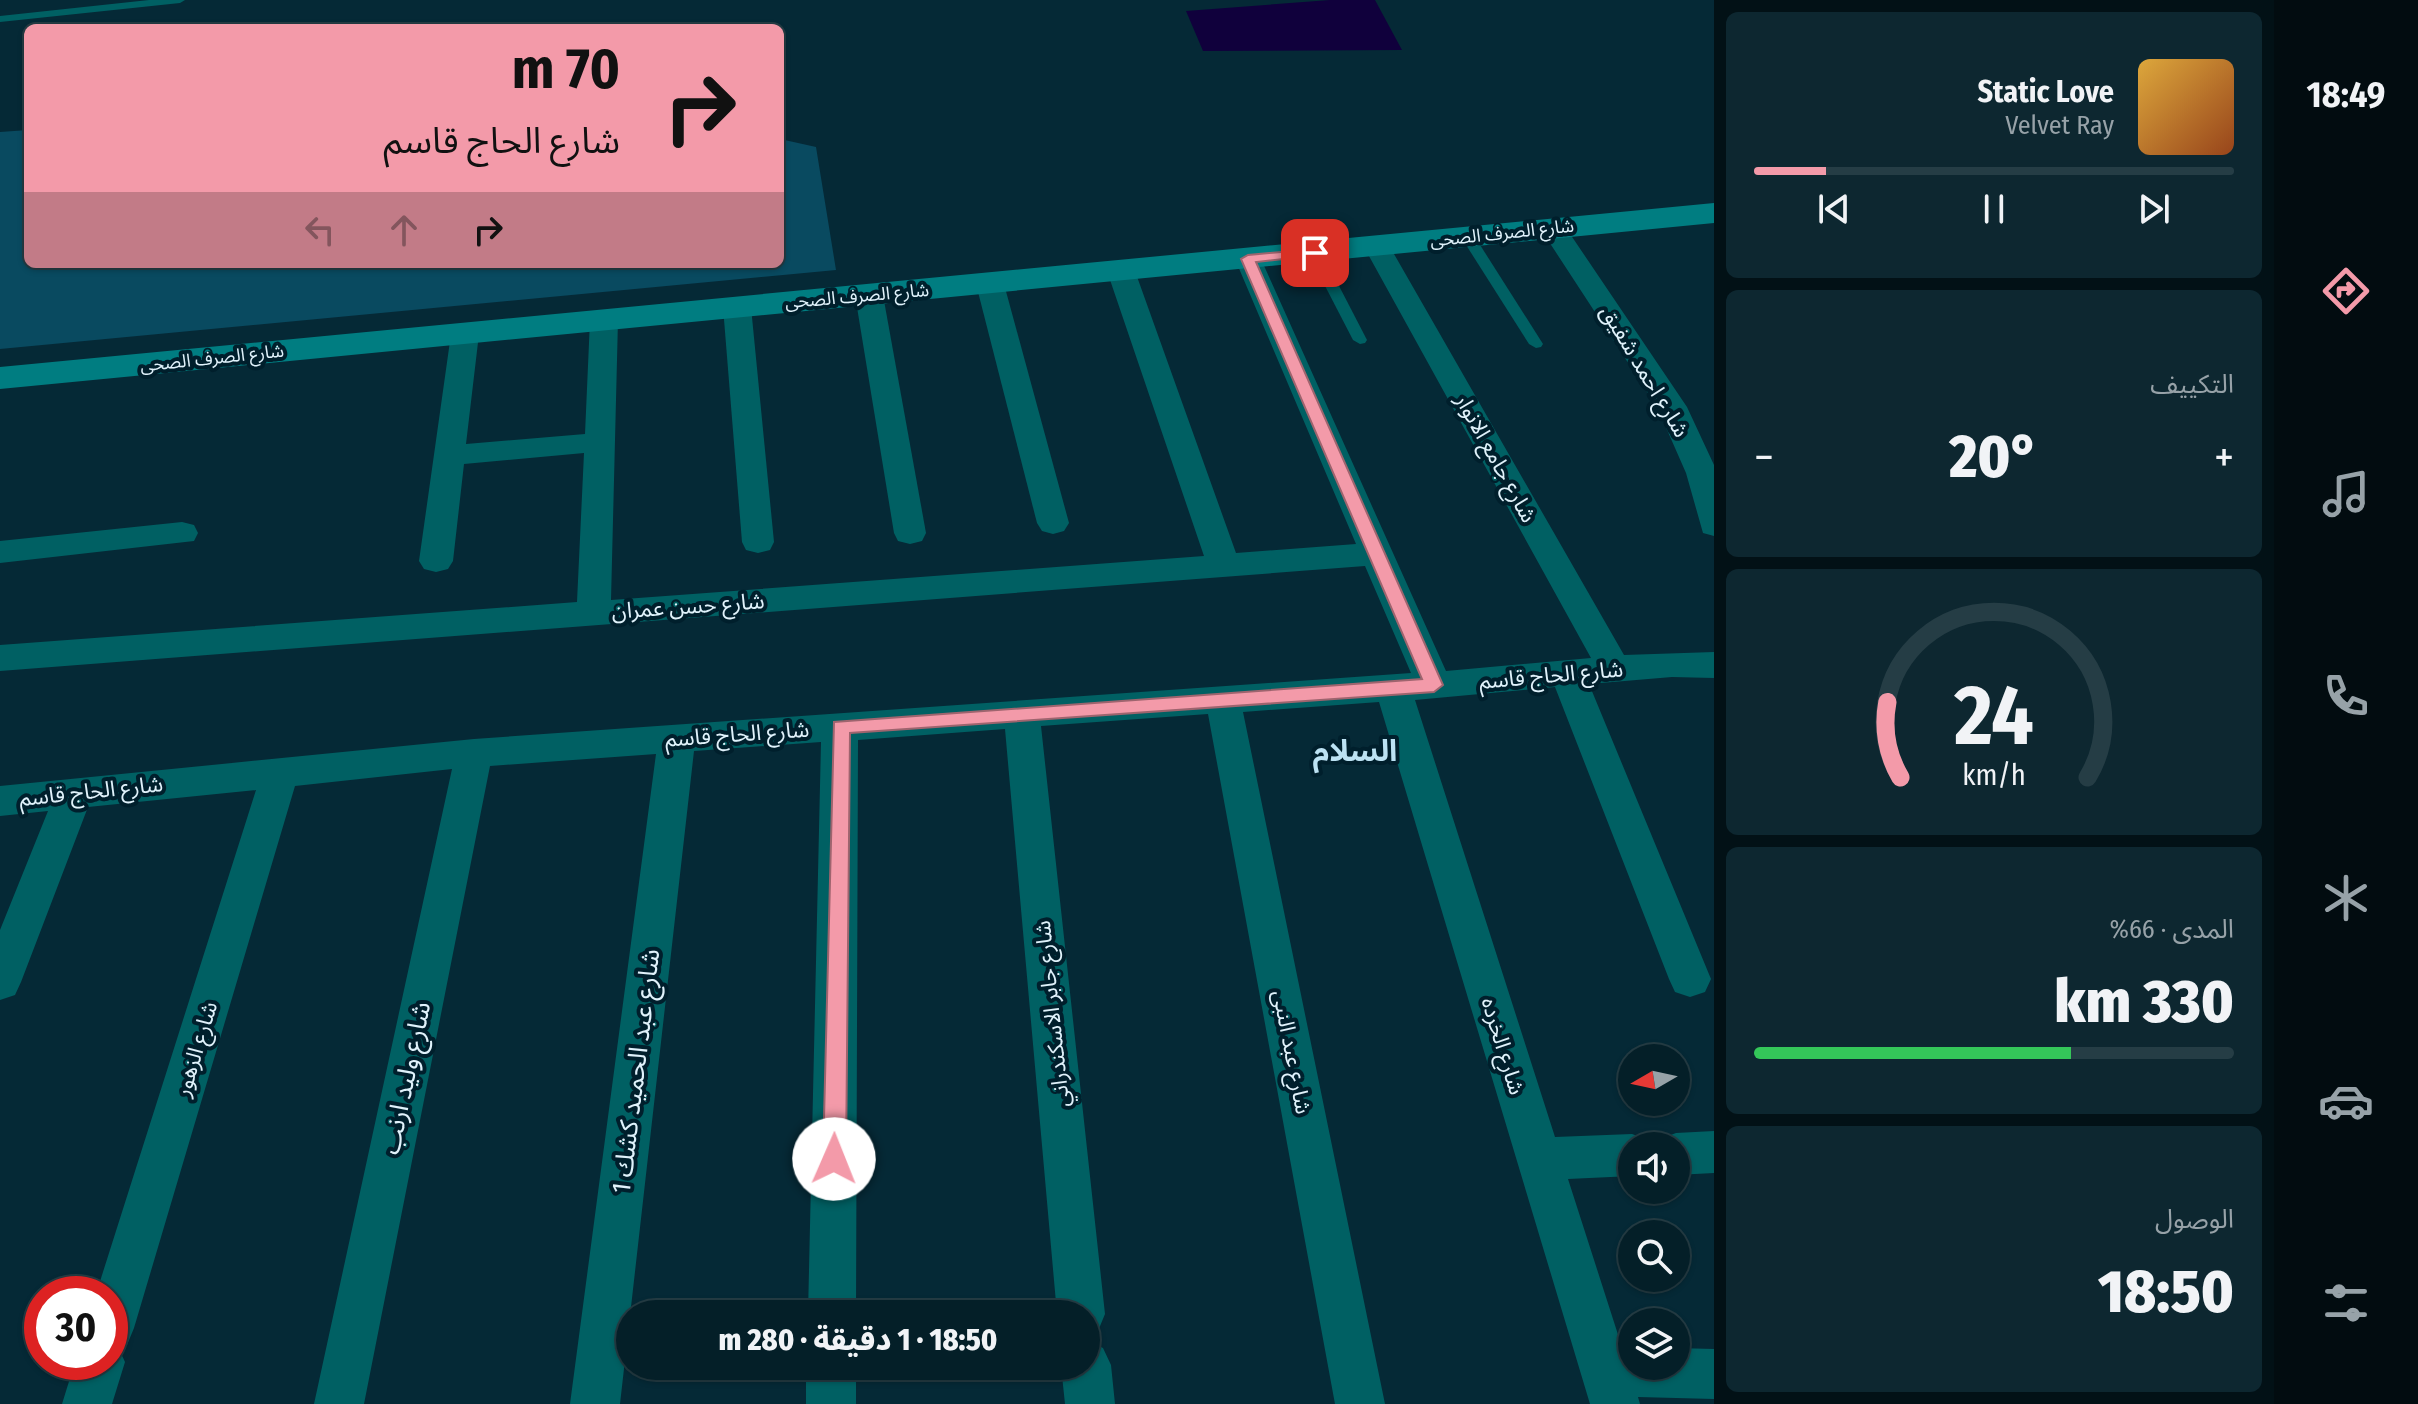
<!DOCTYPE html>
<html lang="ar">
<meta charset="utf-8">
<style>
:root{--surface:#041f28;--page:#0d2730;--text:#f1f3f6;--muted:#97a2a8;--line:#253d45;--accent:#f39aa9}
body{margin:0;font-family:"Fira Sans Condensed","Noto Sans Arabic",sans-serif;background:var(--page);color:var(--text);direction:rtl;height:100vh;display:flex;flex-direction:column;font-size:30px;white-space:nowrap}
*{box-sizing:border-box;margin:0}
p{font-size:26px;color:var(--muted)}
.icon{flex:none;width:44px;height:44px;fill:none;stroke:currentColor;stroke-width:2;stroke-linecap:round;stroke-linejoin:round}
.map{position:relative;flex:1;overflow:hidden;direction:ltr}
.details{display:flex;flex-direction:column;gap:12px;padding:12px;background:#021116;width:560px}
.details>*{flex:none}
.top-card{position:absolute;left:24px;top:24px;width:760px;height:244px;border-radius:12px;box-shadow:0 2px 6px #0004,0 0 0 2px var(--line);direction:rtl;background:#f39aa9;color:#111;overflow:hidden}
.needle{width:52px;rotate:261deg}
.controls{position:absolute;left:1618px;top:1044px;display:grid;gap:16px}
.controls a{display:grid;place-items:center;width:72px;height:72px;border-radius:50%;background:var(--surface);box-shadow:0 2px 6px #0004,0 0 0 2px var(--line);font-size:40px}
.speed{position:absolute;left:24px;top:1276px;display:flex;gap:16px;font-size:40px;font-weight:700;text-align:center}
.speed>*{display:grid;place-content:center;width:104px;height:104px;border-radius:50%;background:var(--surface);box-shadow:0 2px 6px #0004,0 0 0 2px var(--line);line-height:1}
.speed .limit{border:12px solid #d22;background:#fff;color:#111}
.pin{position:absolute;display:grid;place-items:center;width:68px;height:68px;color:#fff;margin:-34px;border-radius:16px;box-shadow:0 4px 12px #0006}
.me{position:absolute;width:88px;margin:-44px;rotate:1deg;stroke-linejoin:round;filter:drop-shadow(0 0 6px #0008)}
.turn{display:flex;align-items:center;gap:28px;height:168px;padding:0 32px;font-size:36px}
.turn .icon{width:104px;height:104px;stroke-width:2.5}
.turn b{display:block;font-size:56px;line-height:68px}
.lanes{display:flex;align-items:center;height:76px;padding:0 32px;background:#0003;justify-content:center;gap:40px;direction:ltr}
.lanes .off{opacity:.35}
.big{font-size:60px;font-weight:800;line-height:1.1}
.details .widget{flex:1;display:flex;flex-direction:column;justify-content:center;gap:12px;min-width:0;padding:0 28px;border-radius:12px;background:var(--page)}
.details .dial{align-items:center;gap:0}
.dial svg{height:208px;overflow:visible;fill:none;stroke:var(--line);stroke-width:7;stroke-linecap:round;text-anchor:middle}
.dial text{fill:var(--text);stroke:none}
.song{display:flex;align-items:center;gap:24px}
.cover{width:96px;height:96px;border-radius:12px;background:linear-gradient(135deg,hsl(40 70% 55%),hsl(20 70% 35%))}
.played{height:8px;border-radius:4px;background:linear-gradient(90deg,var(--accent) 15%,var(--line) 15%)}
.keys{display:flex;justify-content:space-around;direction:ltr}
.heat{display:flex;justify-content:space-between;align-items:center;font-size:44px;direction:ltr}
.charge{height:12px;border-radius:6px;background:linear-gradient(90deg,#34c759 66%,var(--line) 0)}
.trip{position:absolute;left:616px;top:1300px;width:484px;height:80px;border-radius:40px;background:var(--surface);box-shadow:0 2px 6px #0004,0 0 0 2px var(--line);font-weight:800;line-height:80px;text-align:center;direction:rtl}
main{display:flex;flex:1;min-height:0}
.dock{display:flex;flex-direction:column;width:144px;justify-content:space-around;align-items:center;background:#020c10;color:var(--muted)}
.dock .icon{width:56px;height:56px}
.dock .current{color:var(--accent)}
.dock b{font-size:36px;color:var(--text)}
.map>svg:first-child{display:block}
.green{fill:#094a60}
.water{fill:#10003c}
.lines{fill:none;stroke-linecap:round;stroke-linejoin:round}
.lane{fill:#006063;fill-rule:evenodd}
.street{fill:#006063;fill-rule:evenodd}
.secondary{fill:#007d81;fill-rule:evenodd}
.route{fill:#f39aa9;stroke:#9e646e;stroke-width:2}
.labels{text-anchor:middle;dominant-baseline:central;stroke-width:8;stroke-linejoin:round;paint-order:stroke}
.far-street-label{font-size:18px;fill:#e0f2fb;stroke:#001f2c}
.street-label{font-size:22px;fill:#e0f2fb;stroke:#001f2c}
.near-street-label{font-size:26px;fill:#e0f2fb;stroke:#001f2c}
.district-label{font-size:30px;font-weight:bold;fill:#bce2f3;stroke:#001f2c}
</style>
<main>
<nav class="dock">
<b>18:49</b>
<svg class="icon current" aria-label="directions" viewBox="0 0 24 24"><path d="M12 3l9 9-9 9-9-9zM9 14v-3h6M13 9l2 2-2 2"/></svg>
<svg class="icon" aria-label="music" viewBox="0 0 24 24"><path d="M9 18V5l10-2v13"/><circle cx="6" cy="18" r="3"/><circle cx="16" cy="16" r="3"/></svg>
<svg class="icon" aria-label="phone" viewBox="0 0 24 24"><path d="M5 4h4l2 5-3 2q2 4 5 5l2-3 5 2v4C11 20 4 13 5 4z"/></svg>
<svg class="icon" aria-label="climate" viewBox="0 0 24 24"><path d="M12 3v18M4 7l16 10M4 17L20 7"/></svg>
<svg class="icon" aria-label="car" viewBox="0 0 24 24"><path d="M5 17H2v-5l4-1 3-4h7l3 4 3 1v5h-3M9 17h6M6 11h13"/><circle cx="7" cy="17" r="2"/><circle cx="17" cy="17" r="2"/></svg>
<svg class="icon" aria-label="filters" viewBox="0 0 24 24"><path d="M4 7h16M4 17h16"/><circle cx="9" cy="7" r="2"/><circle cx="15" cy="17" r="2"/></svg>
</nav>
<section class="details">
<div class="widget">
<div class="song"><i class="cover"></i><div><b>Static Love</b><p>Velvet Ray</p></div></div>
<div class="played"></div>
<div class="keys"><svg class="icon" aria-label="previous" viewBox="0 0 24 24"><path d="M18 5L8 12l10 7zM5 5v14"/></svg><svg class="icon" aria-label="pause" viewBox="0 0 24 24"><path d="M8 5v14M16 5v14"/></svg><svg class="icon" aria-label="next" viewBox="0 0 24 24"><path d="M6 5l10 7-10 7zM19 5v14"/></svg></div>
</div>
<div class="widget"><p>التكييف</p>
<div class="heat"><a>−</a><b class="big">20°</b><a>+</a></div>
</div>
<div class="widget dial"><svg viewBox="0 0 100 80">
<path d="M14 69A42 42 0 1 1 86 69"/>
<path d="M14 69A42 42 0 0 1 9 40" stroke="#f39aa9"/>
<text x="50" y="56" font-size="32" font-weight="700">24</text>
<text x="50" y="72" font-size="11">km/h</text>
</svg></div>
<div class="widget"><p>المدى · 66%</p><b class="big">330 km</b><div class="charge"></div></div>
<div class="widget"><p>الوصول</p><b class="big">18:50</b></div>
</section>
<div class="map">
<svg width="1714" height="1404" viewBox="0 0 1714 1404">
<rect width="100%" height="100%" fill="#052936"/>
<polygon class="green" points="28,130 28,264 780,264 780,139 816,147 836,270 0,349 0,132"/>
<polygon class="water" points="1330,0 1375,0 1402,50 1203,51 1186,11"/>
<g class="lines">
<g class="lane">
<polygon points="149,0 185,0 180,3 0,22 0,16"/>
<polygon points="1468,233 1475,237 1543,344 1541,347 1536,348 1529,344 1461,237"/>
<polygon points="1315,249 1322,253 1367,340 1365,343 1360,344 1353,340 1308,253"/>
</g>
<g class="street">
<polygon points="1553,220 1562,222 1687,407 1714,465 1714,536 1703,533 1686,473 1657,407 1540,228 1544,222"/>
<polygon points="1377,239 1386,241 1390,247 1624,655 1714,652 1714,678 1672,677 1589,684 1711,979 1705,992 1690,997 1675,992 1669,979 1555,687 1415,700 1555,1137 1632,1134 1648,1140 1651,1146 1632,1146 1632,1176 1568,1179 1622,1347 1632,1348 1632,1366 1676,1366 1676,1348 1714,1349 1714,1399 1638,1397 1640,1404 1590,1404 1379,702 1243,712 1385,1404 1335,1404 1208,714 1041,726 1105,1314 1098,1331 1086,1336 1086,1314 1057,1314 1005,729 858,740 856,1314 808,1314 821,742 694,751 620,1404 570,1404 656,754 490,766 364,1404 314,1404 452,769 295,786 134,1328 127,1345 119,1349 125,1362 112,1404 62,1404 75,1362 110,1362 110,1294 96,1294 256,790 88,807 21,982 15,995 0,1000 0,930 48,811 0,816 0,786 474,739 1411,673 1365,566 0,671 0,645 577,602 584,453 464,464 453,561 448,569 436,572 424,569 419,561 451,334 455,328 475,328 479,334 466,444 585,434 590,320 594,314 614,314 618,320 611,600 1204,556 1107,271 1111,265 1131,265 1135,271 1236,553 1356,544 1235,259 1238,253 1258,253 1261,259 1446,671 1591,658 1364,247 1368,241"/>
<polygon points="990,276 1000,278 1004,284 1069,523 1064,531 1053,534 1042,531 1037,523 976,284 980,278"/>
<polygon points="869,287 879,289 883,295 926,533 922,541 910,544 898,541 894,533 855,295 859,289"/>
<polygon points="737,299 747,301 751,307 774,542 770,550 758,553 746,550 742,542 723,307 727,301"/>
<polygon points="182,522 194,525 198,533 194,541 0,563 0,541"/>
<polygon points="1714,1131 1714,1173 1676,1175 1676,1146 1657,1146 1660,1139 1676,1133"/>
<polygon points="1086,1340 1103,1348 1111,1365 1115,1404 1065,1404 1061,1366 1086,1366"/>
<rect x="806" y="1366" width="50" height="38"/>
</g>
<polygon class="secondary" points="1714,203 1714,223 0,389 0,367"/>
</g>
<polygon class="route" points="1315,249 1320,250 1320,255 1256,262 1443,685 1434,692 850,733 846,1159 842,1167 834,1170 826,1167 823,1159 834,722 1422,679 1241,259 1248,255"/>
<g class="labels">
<g class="far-street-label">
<text transform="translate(1502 233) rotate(-6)">شارع الصرف الصحى</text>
<text transform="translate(857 296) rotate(-5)">شارع الصرف الصحى</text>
<text transform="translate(212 358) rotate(-6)">شارع الصرف الصحى</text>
</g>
<g class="street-label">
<text transform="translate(1645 371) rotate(59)">شارع احمد شفيق</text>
<text transform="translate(1496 458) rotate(61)">شارع جامع الانوار</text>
<text transform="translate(688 606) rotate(-4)">شارع حسن عمران</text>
<text transform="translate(1551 675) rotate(-5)">شارع الحاج قاسم</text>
<text transform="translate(737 734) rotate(-4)">شارع الحاج قاسم</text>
<text transform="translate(91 791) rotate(-6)">شارع الحاج قاسم</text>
<text transform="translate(1052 1014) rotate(-96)">شارع جابر الاسكندراني</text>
<text transform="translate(1503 1046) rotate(73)">شارع الخرده</text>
<text transform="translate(196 1049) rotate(-73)">شارع الزهور</text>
<text transform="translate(1292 1052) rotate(79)">شارع عبد النبى</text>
</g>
<g class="near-street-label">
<text transform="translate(636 1071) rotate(-83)">شارع عبد الحميد كشك 1</text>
<text transform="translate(406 1078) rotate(-78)">شارع وليد ارنب</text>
</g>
<g class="district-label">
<text x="1355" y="751">السلام</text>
</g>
</g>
</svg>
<div class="controls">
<a><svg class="needle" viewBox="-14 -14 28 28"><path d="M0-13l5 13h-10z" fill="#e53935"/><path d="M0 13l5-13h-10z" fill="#97a2a8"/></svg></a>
<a><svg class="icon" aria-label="sound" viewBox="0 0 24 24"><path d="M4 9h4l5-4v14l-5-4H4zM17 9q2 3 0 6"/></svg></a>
<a><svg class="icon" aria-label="search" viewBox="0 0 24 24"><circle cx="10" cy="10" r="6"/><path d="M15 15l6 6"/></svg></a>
<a><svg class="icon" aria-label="layers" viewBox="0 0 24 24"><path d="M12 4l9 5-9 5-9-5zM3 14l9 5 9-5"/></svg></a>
</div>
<div class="speed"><div class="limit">30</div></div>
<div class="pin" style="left:1315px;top:253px;background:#d93025"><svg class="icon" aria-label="arrive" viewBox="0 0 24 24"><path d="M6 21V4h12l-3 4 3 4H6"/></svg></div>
<svg class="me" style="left:834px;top:1159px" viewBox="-20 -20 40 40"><circle r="19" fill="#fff"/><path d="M0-13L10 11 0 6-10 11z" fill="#f39aa9"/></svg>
<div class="trip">18:50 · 1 دقيقة · 280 m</div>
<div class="top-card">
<div class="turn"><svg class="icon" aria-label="right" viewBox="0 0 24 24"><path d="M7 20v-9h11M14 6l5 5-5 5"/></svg><div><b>70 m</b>شارع الحاج قاسم</div></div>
<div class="lanes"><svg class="icon off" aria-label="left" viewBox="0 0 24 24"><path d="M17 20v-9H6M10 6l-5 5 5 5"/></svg><svg class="icon off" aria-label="ahead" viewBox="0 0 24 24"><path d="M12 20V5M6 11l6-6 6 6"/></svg><svg class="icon" aria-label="right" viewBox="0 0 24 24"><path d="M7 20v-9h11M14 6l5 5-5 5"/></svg></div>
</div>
</div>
</main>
